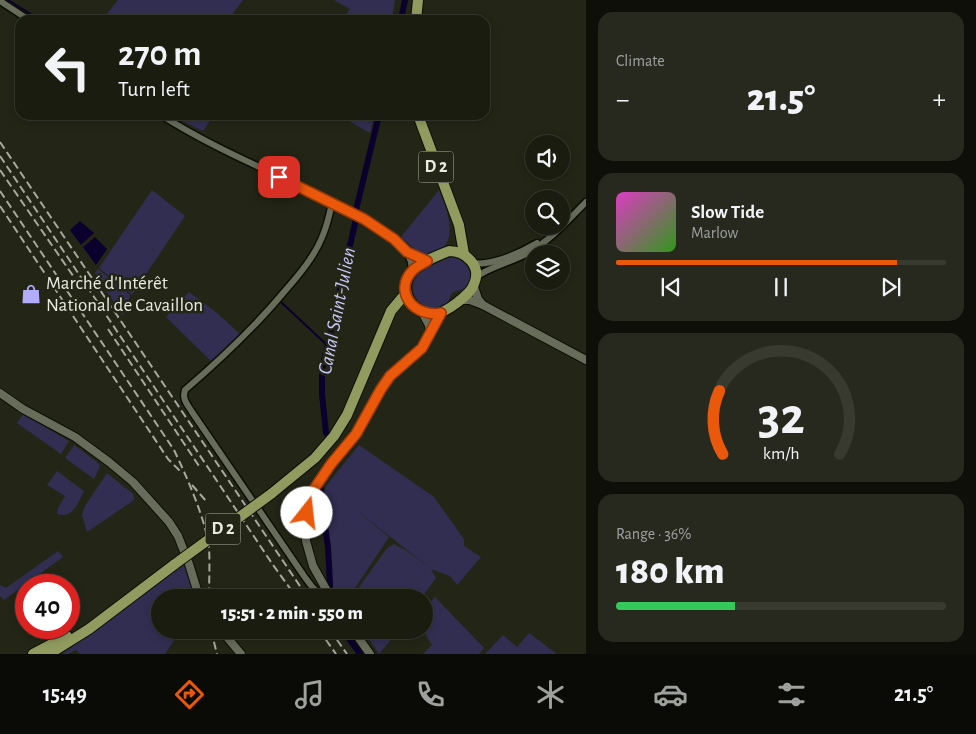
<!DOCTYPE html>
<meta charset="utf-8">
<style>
:root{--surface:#1a1c10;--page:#27291e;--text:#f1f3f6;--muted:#9fa19f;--line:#383a30;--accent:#ea580c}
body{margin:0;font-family:"Alegreya Sans",sans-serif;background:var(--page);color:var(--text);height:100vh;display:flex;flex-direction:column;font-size:19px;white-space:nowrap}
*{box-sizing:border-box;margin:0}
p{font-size:16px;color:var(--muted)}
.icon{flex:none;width:28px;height:28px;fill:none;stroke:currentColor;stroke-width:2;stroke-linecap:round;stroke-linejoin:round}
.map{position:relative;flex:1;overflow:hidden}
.drawer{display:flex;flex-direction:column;gap:12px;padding:12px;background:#0e0f09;width:390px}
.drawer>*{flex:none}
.guide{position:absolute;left:15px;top:15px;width:475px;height:105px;border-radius:15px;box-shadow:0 2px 8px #0003,0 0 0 1px var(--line);background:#1a1c10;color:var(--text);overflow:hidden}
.controls{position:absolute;left:525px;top:135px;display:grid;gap:10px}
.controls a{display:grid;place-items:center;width:45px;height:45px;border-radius:50%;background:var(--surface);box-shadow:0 2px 8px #0003,0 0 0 1px var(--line);font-size:25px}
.speed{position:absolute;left:15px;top:574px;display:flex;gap:10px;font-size:25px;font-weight:700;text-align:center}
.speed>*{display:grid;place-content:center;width:65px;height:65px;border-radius:50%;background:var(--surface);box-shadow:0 2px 8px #0003,0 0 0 1px var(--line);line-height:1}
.speed .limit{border:8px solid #d22;background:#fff;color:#111}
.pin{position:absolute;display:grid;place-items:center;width:42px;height:42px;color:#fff;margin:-21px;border-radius:10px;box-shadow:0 2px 8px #0006}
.me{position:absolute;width:55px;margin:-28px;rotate:16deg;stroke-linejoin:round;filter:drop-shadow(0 0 4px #0008)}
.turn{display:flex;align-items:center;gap:18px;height:105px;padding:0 20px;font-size:22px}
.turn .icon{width:65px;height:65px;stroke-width:2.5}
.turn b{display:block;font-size:35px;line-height:42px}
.big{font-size:38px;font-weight:800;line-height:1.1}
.drawer .card{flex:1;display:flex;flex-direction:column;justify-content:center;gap:8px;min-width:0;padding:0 18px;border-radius:15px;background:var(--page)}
.drawer .dial{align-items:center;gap:0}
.dial svg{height:130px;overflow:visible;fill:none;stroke:var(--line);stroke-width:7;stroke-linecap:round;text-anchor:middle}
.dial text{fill:var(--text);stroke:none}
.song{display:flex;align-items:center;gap:15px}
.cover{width:60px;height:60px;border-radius:8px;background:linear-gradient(135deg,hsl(310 70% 55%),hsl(110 70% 35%))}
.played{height:5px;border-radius:2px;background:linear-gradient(90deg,var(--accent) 85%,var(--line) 85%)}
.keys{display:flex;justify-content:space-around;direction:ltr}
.heat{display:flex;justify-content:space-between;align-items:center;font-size:28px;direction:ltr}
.charge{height:8px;border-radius:4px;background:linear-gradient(90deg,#34c759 36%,var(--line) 0)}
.trip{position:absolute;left:151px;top:589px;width:282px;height:50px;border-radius:25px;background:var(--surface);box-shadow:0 2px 8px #0003,0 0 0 1px var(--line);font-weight:800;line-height:50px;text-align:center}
.menu{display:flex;height:80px;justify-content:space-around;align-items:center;background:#0a0b06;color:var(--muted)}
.menu .icon{width:35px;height:35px}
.menu .on{color:var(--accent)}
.menu b{font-size:22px;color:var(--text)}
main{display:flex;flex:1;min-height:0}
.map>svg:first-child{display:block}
.green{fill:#312e52}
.water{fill:#0b002d}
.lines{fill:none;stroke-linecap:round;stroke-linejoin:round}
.stream{stroke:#0b002d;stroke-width:2}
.canal{stroke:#0b002d;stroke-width:6}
.minor-casing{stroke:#0c0f03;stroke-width:9}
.tertiary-casing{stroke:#0c0f03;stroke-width:10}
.primary-casing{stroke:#0c0f03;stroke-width:12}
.minor{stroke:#686c5a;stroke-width:6}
.tertiary{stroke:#686c5a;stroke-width:8}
.primary{stroke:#919b60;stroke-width:10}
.rail{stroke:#a7a99d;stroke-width:2;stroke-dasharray:8 4;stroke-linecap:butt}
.primary-bridge-casing{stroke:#0c0f03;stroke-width:12;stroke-linecap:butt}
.primary-bridge{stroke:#919b60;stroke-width:10}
.route-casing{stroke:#983908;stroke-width:12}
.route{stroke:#ea580c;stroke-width:9}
.labels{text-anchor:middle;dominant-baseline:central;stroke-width:5;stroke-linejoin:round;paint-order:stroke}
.shield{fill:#232616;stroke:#aeb0a4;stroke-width:1}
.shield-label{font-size:18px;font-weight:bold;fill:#e9ebe1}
.poi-label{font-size:19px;fill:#e9ebe1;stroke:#232616;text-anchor:start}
.water-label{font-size:20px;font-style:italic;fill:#c9c8fc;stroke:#232616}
</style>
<main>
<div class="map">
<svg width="586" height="654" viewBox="0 0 586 654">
<rect width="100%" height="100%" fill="#232616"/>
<g class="green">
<polygon points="118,0 243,0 228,20 102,20"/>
<polygon points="334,0 395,0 392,20 342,20 350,9"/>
<polygon points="178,115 214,115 203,131 176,118"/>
<polygon points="338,115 374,115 370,133"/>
<polygon points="152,190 185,216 132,295 99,268"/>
<path d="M 439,190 C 445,205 457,232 444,247 C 440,252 432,253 427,255 L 418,252 L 401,237 Z"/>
<path d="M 454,257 C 466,260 477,276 466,287 C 462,291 457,290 452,293 C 449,297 450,300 447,303 C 435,315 418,306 413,292 C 413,286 413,281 417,276 C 422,270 446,257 454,257 Z"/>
<polygon points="98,269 130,295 124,314 122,315 95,273"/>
<polygon points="189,292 217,313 241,335 211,361 166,317"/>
<polygon points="23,414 69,441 61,454 17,423"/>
<polygon points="74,445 97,462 100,466 94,479 65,458"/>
<polygon points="359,445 434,497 464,539 464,546 481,557 457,585 450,576 431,569 436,578 422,597 352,597 387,548 394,544 407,551 430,568 355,509 389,537 349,597 339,597 333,587 324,491 326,486"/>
<path d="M 57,471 L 84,491 C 78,503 73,519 57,514 L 58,508 L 65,496 L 47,485 Z"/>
<polygon points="107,473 133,494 134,500 87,532 82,515 85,506"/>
<polygon points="58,551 63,557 4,600 0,596 0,585 6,588"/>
<polygon points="184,565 194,597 160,598 160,630 181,630 165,654 80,654 76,650 68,654 62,654"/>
<polygon points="435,597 484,648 479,654 423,654 432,645 423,630 425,630 425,608"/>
<polygon points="363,630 399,630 379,654"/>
<polygon points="529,633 557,654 485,654 503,635 517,647"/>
</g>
<g class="water">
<polygon points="80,221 94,233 81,245 70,230"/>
<polygon points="95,237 107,249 96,265 83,247"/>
</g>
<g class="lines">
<g class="stream">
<polyline points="8,0 40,20"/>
<polyline points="281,302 328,346"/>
</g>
<g class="canal">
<polyline points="401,20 405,0"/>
<polyline points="356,210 379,115"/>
<polyline points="326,433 322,394 322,370 356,219"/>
<polyline points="321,490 322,505 328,547 330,585"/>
<polyline points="343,630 360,654"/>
</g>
<defs>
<g id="minor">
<polyline points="0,1 29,20"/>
<path d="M 161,115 C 225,156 297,181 363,218 C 373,224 385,231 394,240 C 405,249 412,257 426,261"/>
<polyline points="407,252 411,262 412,271"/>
<path d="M 473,263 C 492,266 520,253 537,243"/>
<path d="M 476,277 C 491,266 512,262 528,253 C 551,240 568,220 586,202"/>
<path d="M 329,595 C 317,597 310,584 304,576 L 192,412 C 187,404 182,399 185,390 C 221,359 254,328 284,292 C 299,275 315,256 323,235 C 327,225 330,213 332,202"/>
</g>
<g id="tertiary">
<polyline points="474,287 478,299 483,305"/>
<polyline points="459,300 470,300 483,305 586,360"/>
<polyline points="422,312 429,325 430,334"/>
<polyline points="0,393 23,409 75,437 109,462 133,482 169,522 178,536 189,564 197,590 201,598"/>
<polyline points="331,598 313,566 306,541 305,526 314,489 331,464 356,435 381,389 390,376 422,347 441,313"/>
<polyline points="221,630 241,654"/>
<polyline points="353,630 370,654"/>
</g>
<g id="primary">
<polyline points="416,20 418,0"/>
<polyline points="418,115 459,225 464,254"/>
<path d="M 449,251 C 466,251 482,266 474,284 C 471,294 446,313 435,314 C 413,316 397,290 411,272 C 420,262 437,256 449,251 Z"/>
<polyline points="271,494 315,458 334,436 347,415 391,311 406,293"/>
<polyline points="33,654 67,636"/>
<polyline points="49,654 89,629 175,564"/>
</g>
</defs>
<use href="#minor" class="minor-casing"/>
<use href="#tertiary" class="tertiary-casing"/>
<use href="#primary" class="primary-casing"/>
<use href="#minor" class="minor"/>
<use href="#tertiary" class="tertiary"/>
<use href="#primary" class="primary"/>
<g class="rail">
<polyline points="0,142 308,598"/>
<polyline points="0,156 273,565 297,598"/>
<polyline points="0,170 78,283"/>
<path d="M 0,191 L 174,450 C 186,475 206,520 209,548 C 210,564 209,581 209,598"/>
<polyline points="0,206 168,459 181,472"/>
<polyline points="108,329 201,469"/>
<polyline points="192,485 207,502"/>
<polyline points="211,630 217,654"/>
<polyline points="319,630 336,654"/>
<polyline points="330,630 347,654"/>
</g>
<defs>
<polyline id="primary-bridge" points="175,564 271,494"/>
</defs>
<use href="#primary-bridge" class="primary-bridge-casing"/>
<use href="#primary-bridge" class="primary-bridge"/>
</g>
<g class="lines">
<defs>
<path id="route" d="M 279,177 L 364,219 L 394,239 L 407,252 L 427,261 C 422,264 417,266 413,270 C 392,292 415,318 441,313 L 422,348 L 390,376 L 381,389 L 356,434 L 331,464 L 314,489 L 307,513"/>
</defs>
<use href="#route" class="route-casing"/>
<use href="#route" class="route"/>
</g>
<defs>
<symbol id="shop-bare" viewBox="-9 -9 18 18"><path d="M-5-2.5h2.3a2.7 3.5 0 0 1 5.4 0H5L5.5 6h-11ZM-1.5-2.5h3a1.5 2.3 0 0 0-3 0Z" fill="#b1adfa" stroke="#232616" stroke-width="2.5" paint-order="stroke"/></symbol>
</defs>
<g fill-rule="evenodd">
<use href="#shop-bare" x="17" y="280" width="28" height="28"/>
</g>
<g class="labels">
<g class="shield">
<rect x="418.5" y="151.5" width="35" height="31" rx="4"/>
<rect x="205.5" y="513.5" width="35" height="31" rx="4"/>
</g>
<g class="shield-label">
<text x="436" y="167">D 2</text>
<text x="223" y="529">D 2</text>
</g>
<g class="poi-label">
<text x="46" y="283">Marché d'Intérêt<tspan x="46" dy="22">National de Cavaillon</tspan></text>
</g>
<g class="water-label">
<text transform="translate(337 311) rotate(-79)">Canal Saint-Julien</text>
</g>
</g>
</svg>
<div class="controls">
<a><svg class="icon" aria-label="sound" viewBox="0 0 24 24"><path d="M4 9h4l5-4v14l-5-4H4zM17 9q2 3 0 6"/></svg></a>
<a><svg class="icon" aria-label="search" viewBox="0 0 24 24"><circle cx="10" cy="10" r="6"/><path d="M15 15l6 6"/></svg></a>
<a><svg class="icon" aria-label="layers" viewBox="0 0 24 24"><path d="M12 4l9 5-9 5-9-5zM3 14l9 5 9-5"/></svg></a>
</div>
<div class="speed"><div class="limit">40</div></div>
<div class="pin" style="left:279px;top:177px;background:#d93025"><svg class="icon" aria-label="arrive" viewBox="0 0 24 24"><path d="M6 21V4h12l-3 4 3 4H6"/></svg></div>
<svg class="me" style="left:307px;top:513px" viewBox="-20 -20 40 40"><circle r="19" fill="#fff"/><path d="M0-13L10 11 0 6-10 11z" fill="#ea580c"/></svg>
<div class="trip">15:51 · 2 min · 550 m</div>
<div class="guide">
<div class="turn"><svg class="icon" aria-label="left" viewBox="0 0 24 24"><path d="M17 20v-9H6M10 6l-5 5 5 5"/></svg><div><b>270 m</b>Turn left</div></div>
</div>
</div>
<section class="drawer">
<div class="card"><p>Climate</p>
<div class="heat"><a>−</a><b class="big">21.5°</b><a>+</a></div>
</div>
<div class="card">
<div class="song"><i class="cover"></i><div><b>Slow Tide</b><p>Marlow</p></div></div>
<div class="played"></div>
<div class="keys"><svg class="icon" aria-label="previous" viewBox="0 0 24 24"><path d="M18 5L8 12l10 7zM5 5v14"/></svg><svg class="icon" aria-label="pause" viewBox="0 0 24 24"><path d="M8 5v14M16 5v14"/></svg><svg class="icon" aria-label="next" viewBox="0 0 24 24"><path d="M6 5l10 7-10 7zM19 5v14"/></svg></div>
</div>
<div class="card dial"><svg viewBox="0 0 100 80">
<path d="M14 69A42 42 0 1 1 86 69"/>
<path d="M14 69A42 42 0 0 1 12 30" stroke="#ea580c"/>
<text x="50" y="56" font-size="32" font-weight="700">32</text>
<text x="50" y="72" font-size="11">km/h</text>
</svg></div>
<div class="card"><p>Range · 36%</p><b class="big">180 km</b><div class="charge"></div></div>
</section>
</main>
<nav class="menu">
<b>15:49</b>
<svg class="icon on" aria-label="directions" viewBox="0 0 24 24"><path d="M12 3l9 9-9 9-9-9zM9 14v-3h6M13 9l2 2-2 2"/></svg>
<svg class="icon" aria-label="music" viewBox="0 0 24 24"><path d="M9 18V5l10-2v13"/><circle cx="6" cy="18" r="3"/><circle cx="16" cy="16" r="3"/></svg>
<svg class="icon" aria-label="phone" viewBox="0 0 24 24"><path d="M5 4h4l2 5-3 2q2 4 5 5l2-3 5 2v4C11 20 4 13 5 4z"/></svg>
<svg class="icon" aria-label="climate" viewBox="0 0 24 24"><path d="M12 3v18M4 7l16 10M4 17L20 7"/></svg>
<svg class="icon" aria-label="car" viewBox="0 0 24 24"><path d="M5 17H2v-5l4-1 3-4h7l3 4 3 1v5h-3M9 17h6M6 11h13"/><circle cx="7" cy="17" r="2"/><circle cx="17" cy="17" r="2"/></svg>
<svg class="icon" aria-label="filters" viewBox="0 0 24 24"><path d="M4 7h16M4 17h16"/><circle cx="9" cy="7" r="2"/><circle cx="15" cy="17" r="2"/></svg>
<b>21.5°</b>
</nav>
